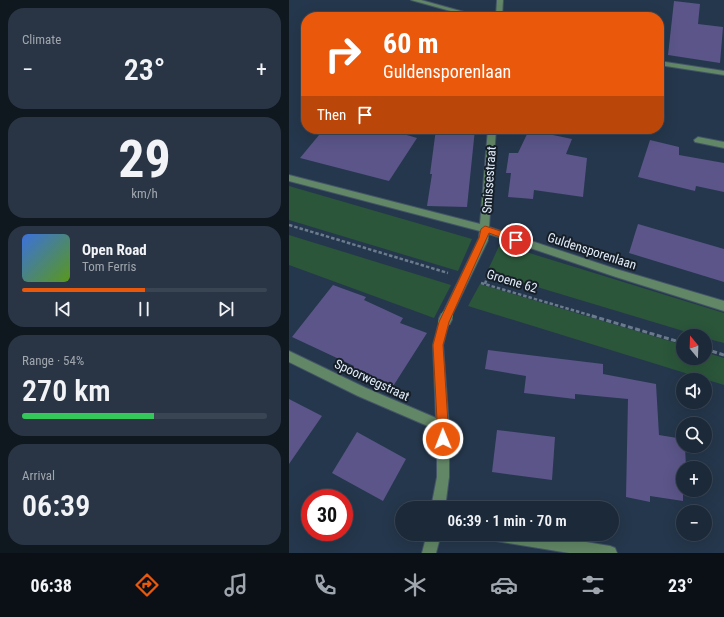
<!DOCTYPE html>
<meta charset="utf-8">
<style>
:root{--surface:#1c2939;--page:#293544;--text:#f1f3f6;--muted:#a0a6ae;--line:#3a4553;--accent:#ea580c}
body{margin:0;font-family:"Roboto Condensed",sans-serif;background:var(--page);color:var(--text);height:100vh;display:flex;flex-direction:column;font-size:15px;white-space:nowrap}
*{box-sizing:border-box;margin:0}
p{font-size:13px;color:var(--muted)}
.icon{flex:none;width:22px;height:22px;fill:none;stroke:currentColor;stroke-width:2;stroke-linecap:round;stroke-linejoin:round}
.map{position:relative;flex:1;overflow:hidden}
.sheet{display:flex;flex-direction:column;gap:8px;padding:8px;background:#0f171f;width:289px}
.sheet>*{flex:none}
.banner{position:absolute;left:12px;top:12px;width:363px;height:122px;border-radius:16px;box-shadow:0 4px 16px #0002,0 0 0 1px var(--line);background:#ea580c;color:#fff;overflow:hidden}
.needle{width:26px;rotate:341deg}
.controls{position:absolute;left:387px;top:329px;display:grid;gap:8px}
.controls a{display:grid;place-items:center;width:36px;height:36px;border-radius:50%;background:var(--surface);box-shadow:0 4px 16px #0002,0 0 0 1px var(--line);font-size:20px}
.speed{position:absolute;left:12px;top:489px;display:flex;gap:8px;font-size:20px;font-weight:700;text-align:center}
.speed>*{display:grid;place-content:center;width:52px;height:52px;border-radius:50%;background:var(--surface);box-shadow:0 4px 16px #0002,0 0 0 1px var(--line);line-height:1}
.speed .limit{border:6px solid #d22;background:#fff;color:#111}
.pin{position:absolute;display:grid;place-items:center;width:34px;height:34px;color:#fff;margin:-17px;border:2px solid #fff;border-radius:50%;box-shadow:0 1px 4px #0007}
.me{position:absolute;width:44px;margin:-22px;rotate:359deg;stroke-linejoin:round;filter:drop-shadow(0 0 3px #0008)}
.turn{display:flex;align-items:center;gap:14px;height:84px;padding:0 16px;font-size:18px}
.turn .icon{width:52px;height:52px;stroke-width:2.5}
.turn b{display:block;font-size:28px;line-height:34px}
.then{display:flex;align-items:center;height:38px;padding:0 16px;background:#0003;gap:8px;font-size:15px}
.big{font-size:30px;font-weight:600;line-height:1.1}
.sheet .widget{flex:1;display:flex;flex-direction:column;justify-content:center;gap:6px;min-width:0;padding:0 14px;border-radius:16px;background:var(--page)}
.sheet .dial{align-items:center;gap:0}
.dial b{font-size:52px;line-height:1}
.song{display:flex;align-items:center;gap:12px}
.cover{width:48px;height:48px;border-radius:6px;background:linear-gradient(135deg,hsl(220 70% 55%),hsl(90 70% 35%))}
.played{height:4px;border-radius:2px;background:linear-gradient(90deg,var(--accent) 50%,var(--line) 50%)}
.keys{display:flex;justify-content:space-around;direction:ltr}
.heat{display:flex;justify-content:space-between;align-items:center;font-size:22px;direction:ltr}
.charge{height:6px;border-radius:3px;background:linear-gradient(90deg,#34c759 54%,var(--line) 0)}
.trip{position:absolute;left:106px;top:501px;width:224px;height:40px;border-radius:20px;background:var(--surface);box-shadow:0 4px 16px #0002,0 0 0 1px var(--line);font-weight:600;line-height:40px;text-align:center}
.menu{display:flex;height:64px;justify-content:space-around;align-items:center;background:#0b1017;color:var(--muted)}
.menu .icon{width:28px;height:28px}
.menu .active{color:var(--accent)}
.menu b{font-size:18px;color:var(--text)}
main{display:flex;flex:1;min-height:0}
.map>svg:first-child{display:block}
.green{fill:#2b563a}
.building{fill:#5b5589}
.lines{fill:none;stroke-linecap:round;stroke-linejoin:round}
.minor-casing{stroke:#435468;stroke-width:2}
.path-far1{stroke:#6b7b8d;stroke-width:2.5;stroke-dasharray:3.5 2;stroke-linecap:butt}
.path{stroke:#6b7b8d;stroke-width:3;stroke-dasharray:5 2.5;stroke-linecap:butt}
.minor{fill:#628766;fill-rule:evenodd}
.minor-bridge-far1-casing{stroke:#435468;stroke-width:11;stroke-linecap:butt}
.minor-bridge-casing{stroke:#435468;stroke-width:14;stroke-linecap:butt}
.minor-bridge-far1{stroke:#628766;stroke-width:9}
.minor-bridge{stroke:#628766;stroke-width:12}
.route{fill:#ea580c;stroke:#983908}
.labels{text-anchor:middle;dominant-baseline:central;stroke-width:4;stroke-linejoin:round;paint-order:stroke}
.street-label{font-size:13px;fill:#e0ecf9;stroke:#161e28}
</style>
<main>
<section class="sheet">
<div class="widget"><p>Climate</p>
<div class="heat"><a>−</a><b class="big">23°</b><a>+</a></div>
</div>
<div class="widget dial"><b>29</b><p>km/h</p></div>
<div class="widget">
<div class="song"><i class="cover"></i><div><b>Open Road</b><p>Tom Ferris</p></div></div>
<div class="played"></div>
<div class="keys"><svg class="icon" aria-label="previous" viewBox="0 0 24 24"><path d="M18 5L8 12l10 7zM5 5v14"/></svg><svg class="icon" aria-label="pause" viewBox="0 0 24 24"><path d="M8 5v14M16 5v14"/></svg><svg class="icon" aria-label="next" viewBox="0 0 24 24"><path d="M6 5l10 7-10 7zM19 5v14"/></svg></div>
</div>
<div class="widget"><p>Range · 54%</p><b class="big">270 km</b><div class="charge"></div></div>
<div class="widget"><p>Arrival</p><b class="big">06:39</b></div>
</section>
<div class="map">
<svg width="435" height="553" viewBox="0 0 435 553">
<rect width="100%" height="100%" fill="#25374c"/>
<g class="green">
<polygon points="0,186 183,239 169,271 0,220"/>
<polygon points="0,235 162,285 145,318 0,265"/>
<polygon points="211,244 435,313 435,343 416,338 416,336 411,336 198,272"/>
<polygon points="191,284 394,345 394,358 416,358 416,352 435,358 435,385 179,306"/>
</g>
<g class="building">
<polygon points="385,1 411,4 409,24 434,27 431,63 379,55"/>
<polygon points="35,129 97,129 128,138 100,181 11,158"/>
<polygon points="147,129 186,129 178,207 138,206 143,174 141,174"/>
<polygon points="240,130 283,139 277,154 298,158 294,197 245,190 244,199 219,197 222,173 217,173 220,153 229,153"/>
<polygon points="361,140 390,147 390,155 435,163 435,192 407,186 406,191 349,177"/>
<polygon points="349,224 435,249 435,282 340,253"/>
<polygon points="44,285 77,297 75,300 114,318 111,323 138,333 101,391 61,372 65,366 3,337"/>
<polygon points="199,350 314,364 314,374 367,384 370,435 394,439 394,446 396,446 397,468 394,468 394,490 398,490 398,492 394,491 394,501 361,496 361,502 337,497 339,399 286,394 286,399 235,393 237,376 196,369"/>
<polygon points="0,399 33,416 0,464"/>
<polygon points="208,430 266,437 263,480 203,472"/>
<polygon points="68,432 117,459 94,501 43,473"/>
</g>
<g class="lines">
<defs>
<g id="minor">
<polygon points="122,0 132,0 193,17 183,17"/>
<polygon points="208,0 214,0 213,17 207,17"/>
<polygon points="370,61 435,71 435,75 370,65"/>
<polygon points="199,129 207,129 200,227 327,269 435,301 435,311 327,277 200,234 198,239 195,240 190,236 191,231 0,181 0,175 191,224"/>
<polygon points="409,137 435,142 435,148 406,142 405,140"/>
<polygon points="155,317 159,319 160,322 154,345 160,427 160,477 156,508 142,508 148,477 148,430 69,396 0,362 0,351 77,388 147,418 144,345 150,322 151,319"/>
<polygon points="138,534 152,534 147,553 133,553"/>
<polygon points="200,534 248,534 321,546 326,548 328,553 280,553 207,541 202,539"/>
</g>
</defs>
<use href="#minor" class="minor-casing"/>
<g class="path-far1">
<polyline points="0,225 159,273"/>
<polyline points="192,283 307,317"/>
<polyline points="196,284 199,275"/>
</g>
<g class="path">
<polyline points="303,316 394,343"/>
<polyline points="416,349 435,355"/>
</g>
<use href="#minor" class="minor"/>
<defs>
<polyline id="minor-bridge-far1" points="157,317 195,238"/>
<polyline id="minor-bridge" points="155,322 158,316"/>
</defs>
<use href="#minor-bridge-far1" class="minor-bridge-far1-casing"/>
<use href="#minor-bridge" class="minor-bridge-casing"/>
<use href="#minor-bridge-far1" class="minor-bridge-far1"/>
<use href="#minor-bridge" class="minor-bridge"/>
</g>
<polygon class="route" points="196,226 230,237 232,240 227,243 200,233 160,322 154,345 160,439 158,443 154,445 150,443 149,439 144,345 150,322 190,238 192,229"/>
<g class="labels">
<g class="street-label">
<text transform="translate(200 180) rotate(-86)">Smissestraat</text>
<text transform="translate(303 251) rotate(18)">Guldensporenlaan</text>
<text transform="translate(223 281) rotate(17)">Groene 62</text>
<text transform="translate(83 380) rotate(25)">Spoorwegstraat</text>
</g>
</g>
</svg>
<div class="controls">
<a><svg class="needle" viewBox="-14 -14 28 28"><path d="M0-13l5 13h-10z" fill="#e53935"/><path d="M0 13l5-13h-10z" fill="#a0a6ae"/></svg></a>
<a><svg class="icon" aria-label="sound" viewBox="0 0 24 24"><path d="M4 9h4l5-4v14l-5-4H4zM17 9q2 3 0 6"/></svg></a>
<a><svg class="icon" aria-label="search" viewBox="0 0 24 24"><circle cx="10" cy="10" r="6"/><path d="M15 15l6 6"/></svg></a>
<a>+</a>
<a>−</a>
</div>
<div class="speed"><div class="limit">30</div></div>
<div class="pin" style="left:227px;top:240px;background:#d93025"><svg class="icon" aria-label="arrive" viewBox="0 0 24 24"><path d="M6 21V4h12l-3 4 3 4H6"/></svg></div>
<svg class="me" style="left:154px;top:439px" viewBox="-20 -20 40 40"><circle r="17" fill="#ea580c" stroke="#fff" stroke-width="3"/><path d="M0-11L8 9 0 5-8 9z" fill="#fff"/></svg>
<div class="trip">06:39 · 1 min · 70 m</div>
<div class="banner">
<div class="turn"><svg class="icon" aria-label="right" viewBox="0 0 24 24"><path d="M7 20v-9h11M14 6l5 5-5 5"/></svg><div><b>60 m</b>Guldensporenlaan</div></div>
<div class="then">Then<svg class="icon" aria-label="arrive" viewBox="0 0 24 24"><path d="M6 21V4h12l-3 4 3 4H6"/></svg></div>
</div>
</div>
</main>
<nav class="menu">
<b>06:38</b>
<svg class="icon active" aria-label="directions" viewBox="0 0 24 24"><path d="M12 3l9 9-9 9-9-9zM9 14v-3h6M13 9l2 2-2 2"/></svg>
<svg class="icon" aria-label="music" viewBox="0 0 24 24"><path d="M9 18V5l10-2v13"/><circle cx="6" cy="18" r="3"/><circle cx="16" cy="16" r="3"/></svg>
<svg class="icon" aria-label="phone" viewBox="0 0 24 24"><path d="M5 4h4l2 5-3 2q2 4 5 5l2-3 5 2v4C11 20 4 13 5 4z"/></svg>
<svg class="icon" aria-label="climate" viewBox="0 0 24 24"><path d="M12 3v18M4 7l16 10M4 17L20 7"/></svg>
<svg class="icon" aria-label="car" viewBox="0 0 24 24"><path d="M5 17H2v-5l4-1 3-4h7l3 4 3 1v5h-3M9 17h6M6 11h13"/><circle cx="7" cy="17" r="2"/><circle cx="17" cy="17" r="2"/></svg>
<svg class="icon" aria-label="filters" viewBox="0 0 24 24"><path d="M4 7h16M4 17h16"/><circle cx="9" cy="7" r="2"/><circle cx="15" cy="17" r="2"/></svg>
<b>23°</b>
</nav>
